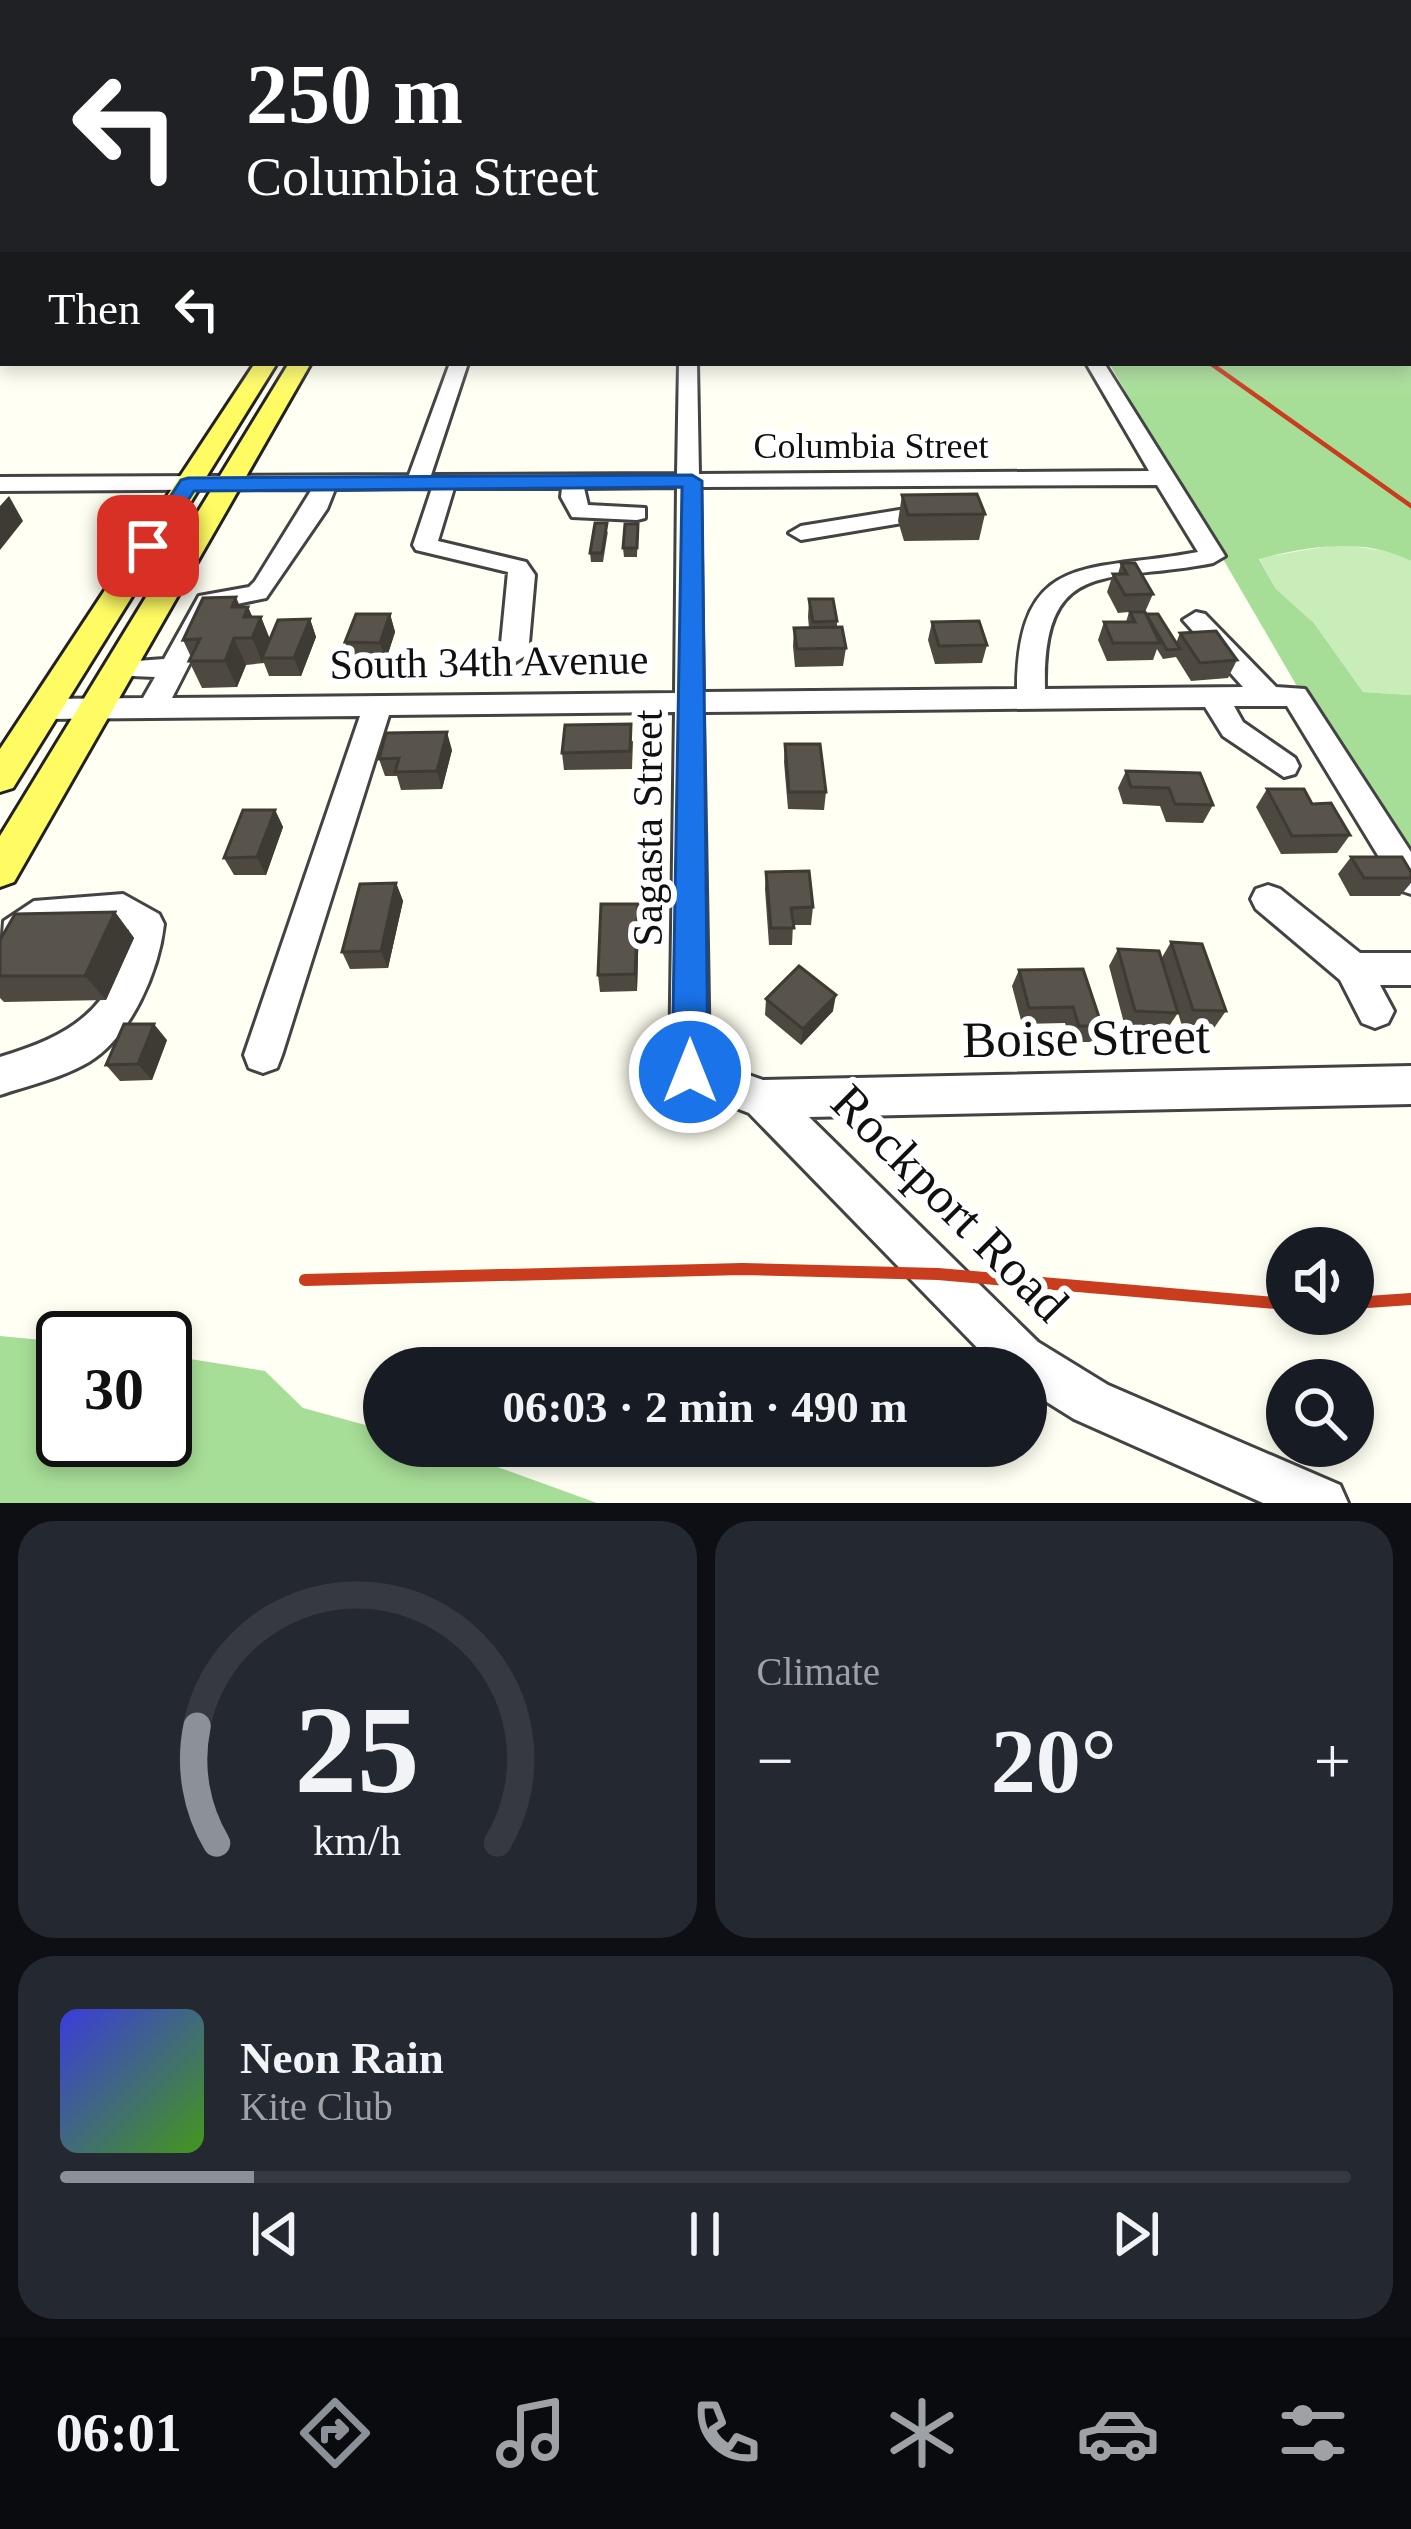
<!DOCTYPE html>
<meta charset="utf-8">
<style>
:root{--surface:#171b24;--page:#242831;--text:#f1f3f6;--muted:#9ea1a6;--line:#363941;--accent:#8c9099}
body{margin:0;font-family:Georgia,serif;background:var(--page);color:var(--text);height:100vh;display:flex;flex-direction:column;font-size:45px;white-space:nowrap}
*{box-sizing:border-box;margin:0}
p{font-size:39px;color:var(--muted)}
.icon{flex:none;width:66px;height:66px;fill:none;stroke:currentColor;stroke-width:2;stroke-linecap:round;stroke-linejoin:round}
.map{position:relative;height:1503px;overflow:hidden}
.sheet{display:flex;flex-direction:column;gap:18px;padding:18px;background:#0d0f14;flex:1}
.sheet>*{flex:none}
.banner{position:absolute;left:0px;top:0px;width:1413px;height:366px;box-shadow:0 6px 18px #0003;background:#202124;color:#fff;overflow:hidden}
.buttons{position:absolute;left:1266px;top:1227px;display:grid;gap:24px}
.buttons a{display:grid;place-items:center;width:108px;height:108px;border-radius:50%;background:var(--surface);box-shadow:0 6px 18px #0003;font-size:60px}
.speed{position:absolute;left:36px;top:1311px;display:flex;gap:24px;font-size:60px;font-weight:700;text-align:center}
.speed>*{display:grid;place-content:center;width:156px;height:156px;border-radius:50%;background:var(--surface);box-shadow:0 6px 18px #0003;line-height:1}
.speed .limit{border:6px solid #111;border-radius:18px;background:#fff;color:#111}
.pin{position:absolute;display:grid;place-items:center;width:102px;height:102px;color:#fff;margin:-51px;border-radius:24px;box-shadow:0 6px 18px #0006}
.me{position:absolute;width:132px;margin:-66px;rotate:0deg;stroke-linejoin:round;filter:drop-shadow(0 0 9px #0008)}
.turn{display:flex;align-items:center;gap:42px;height:252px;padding:0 48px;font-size:54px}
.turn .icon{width:156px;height:156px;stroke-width:2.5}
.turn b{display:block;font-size:84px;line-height:102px}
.then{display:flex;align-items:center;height:114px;padding:0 48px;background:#0003;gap:24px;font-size:45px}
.big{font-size:90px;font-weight:700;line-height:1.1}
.sheet .card{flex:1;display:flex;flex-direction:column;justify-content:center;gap:18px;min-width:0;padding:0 42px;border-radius:36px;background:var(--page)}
.sheet .dial{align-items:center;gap:0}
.dial svg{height:312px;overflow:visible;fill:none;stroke:var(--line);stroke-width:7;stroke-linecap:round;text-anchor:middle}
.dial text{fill:var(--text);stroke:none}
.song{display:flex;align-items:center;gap:36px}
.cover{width:144px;height:144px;border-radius:18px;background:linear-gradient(135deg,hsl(240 70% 55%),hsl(100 70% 35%))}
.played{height:12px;border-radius:6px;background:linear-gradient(90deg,var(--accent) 15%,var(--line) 15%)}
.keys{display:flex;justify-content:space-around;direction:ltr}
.heat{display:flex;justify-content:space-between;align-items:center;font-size:66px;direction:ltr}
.sheet .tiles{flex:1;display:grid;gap:18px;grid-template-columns:1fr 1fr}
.card:last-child{grid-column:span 2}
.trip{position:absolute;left:363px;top:1347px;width:684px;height:120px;border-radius:60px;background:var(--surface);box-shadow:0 6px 18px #0003;font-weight:700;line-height:120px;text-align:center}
.tab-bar{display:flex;height:192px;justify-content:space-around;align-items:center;background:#090b0e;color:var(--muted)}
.tab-bar .icon{width:84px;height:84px}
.tab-bar .active{color:var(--accent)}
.tab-bar b{font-size:54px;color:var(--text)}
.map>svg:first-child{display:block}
.green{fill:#c8edb9}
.forest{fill:#a7de97}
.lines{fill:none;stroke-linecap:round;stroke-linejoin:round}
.minor-casing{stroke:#434343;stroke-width:6}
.major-casing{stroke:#212121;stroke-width:6}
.minor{fill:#fff;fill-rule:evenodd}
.major{fill:#fffc63;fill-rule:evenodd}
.rail-far1{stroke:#c93c1e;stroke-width:4.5}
.rail{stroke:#c93c1e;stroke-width:12}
.wall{fill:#4d4840}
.shaded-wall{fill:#3e3b34}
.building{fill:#59544b;stroke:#3e3b34;stroke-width:3}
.route{fill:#1a73e8;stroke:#114b97;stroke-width:3}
.labels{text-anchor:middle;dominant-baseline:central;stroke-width:12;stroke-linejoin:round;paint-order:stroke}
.far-street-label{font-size:36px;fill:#101010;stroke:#fff}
.street-label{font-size:42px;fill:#101010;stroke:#fff}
.near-street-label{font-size:51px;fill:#101010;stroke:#fff}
</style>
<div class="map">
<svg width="1411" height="1503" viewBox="0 0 1411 1503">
<rect width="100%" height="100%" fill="#fffff3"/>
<polygon class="green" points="1341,544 1396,553 1411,561 1411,695 1363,692 1314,623 1276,589 1259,558"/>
<g class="forest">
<path d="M 1411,338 L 1411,561 C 1364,537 1308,546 1259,559 L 1276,589 L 1314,623 L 1363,692 L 1411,695 L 1411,859 L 1298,688 L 1109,363 L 1410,363 Z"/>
<polygon points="0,1336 63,1342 63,1440 165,1440 165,1355 265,1371 303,1408 384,1430 384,1446 440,1446 597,1503 0,1503"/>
</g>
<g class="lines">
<defs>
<g id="minor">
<rect x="0" y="274" width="3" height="10"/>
<rect x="0" y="298" width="3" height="10"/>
<rect x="1410" y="330" width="1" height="10"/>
<path d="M 450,363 L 468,363 L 431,475 L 677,474 L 679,363 L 697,363 L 699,474 L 1149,471 L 1086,363 L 1104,363 L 1225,556 L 1213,563 C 1110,584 1042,554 1045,689 L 1243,687 L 1183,620 L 1196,612 L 1205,614 L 1276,687 L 1305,689 L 1411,852 L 1411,894 L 1399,890 L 1287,706 L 1234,706 L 1243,722 L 1295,758 L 1299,766 L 1295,774 L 1284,777 L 1223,736 L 1205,707 L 703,712 L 709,1061 L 763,1080 L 1411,1066 L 1411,1104 L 809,1117 L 1038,1342 L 1108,1385 L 1340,1485 L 1348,1503 L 1263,1503 L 1074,1419 L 1026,1389 L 1026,1368 L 997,1368 L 749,1113 L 676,1085 L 670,1072 L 675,712 L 389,715 L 282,1055 L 277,1068 L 263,1073 L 249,1068 L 244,1055 L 360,716 L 44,719 L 30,709 L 44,699 L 143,698 L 155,677 L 109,675 L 105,669 L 109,663 L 164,659 L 199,596 L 249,587 L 255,581 L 312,489 L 0,491 L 0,477 L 409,475 ZM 1157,485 L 1198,552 C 1090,573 1018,548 1017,689 L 703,692 L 700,487 ZM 677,487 L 675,693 L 172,698 L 218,608 L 266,598 L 327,509 L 335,489 L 432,488 L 413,545 L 416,550 L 508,572 L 500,654 L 514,663 L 528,654 L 535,575 L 526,562 L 438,541 L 454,488 L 562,488 L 561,497 L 572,517 L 637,520 L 645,518 L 645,508 L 588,505 L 584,488 Z"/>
<polygon points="936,504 944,506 944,516 801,540 789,533 801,526"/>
<polygon points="1268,885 1280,889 1360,953 1411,953 1411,985 1380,985 1394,1011 1388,1023 1375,1028 1362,1023 1340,980 1256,909 1251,899 1256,889"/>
<path d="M 123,894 L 159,914 L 164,924 C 159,971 131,1036 89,1062 C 62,1078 29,1085 0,1095 L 0,1057 C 70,1036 115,1010 129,930 C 116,921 56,922 41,930 C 27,938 20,958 13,971 L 0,976 L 4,921 L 34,901 Z"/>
</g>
<g id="major">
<polygon points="255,363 277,363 13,788 0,792 0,749"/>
<polygon points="289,363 311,363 14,882 0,887 0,836"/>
</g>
</defs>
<use href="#minor" class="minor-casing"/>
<use href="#major" class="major-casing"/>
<use href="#minor" class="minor"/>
<use href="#major" class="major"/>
<polyline class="rail-far1" points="1210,363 1411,506"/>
<g class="rail">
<polyline points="305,1280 742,1269 938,1274 1287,1304"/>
<polyline points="1353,1303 1411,1299"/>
</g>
</g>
<g class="wall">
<polygon points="902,495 985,514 979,540 904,541 898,521"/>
<polygon points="638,524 637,557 624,557 623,548"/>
<polygon points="608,531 603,562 591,562 590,553"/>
<polygon points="1121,563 1153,594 1145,612 1176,643 1180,633 1237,660 1228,678 1191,681 1176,657 1163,659 1157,649 1153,660 1107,661 1098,640 1104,622 1126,622 1129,612 1118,613 1107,592 1113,574 1118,574"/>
<polygon points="809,599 837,621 837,627 846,648 843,666 795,667 793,646 794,628 809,628 808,617"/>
<polygon points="240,607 248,607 252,617 261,617 270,639 310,619 316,637 301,676 269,676 264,663 246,665 237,687 202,688 189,661 191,657 183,640"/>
<polygon points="390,614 395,632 386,660 351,660 345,642"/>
<polygon points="932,622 987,645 982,663 935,664 928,640"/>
<polygon points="633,741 632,769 564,770 562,753"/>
<polygon points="785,744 826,792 824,810 788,809 784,762"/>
<polygon points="452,750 442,789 401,790 397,776 385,776 379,759"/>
<polygon points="1126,771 1213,805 1203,823 1166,822 1160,806 1123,804 1118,788"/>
<polygon points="1267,789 1350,835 1337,853 1281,854 1256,807"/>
<polygon points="275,810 283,827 266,875 234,875 224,858"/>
<polygon points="1351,857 1411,872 1411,883 1400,896 1350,896 1338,874"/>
<polygon points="766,872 813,907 811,925 793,925 792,945 769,945 765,889"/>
<polygon points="396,883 403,901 388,968 350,969 342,952"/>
<polygon points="638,904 639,921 637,991 600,992 598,975"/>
<polygon points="115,912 134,938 106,1000 4,1002 0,998 0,940"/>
<polygon points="1171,942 1226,1011 1214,1028 1182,1026 1178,1013 1167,1029 1125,1027 1109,966 1118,949 1161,959"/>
<polygon points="1019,970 1102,1026 1093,1042 1071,1042 1065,1023 1022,1024 1012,986"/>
<polygon points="766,999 833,1011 801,1045 765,1015"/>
<polygon points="167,1040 152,1080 120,1081 106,1065"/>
</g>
<g class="shaded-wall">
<polygon points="0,188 3,188 3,203 0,205"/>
<polygon points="9,496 23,521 0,550 0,506"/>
<polygon points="236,597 244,616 248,607 257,627 261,617 271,643 262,658 263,664 247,625 232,607"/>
<polygon points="390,614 395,632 386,660 380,643"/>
<polygon points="310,619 316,637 301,676 294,658"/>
<polygon points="234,638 246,665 237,687 225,661"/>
<polygon points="447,732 452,750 442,789 437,771"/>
<polygon points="275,810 283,827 266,875 257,857"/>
<polygon points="396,883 403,901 388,968 381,951"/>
<polygon points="638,904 639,921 637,991 635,974"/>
<polygon points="115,912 134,938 106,1000 85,976"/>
<polygon points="836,995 833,1011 801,1045 803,1029"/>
<polygon points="154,1024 167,1040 152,1080 138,1064"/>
</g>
<g class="building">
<polygon points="977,494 985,514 908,515 902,495"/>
<polygon points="595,523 607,523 602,553 590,553"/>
<polygon points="625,524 638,524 637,548 623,548"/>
<polygon points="1121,563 1135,563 1153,594 1125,595 1113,574 1127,574"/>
<polygon points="236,597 232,607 248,607 244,617 261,617 252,638 234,638 225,661 189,661 200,639 183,640 203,598"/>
<polygon points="809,599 833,599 837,621 813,622"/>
<polygon points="1130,612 1145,612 1160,643 1113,643 1104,622 1135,622"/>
<polygon points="356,614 390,614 380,643 345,642"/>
<polygon points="1146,614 1158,614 1180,649 1167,650"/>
<polygon points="310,619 294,658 262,658 278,620"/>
<polygon points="979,621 987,645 939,646 932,622"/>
<polygon points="842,627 846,648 797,649 794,628"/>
<polygon points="1216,631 1237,660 1200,663 1180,633"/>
<polygon points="631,724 630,751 562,753 565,725"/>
<polygon points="447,732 437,771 395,772 399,758 379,759 386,733"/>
<polygon points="785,744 820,744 826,792 789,792"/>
<polygon points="1126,771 1200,773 1213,805 1175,804 1169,788 1131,787"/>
<polygon points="1267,789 1304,789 1312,804 1331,803 1350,835 1292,836"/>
<polygon points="243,810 275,810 257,857 224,858"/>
<polygon points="1351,857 1402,857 1411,872 1411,878 1364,878"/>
<polygon points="809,871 813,907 791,908 794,928 771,928 766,872"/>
<polygon points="396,883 381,951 342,952 360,884"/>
<polygon points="601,904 638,904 635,974 598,975"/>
<polygon points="115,912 85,976 0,976 0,940 15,914"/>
<polygon points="1171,942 1202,944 1226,1011 1193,1010"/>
<polygon points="1118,949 1159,951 1178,1013 1135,1011"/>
<polygon points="799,966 836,995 803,1029 766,999"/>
<polygon points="1083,969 1102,1026 1079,1026 1073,1007 1029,1008 1019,970"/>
<polygon points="124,1024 154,1024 138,1064 106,1065"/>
</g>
<linearGradient id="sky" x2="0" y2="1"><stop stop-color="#93bfef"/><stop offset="0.47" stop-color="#fffffa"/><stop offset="1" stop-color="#fffffa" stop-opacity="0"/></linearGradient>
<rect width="1411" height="398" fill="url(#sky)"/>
<polygon class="route" points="692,475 702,481 708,1072 702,1083 690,1088 677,1083 672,1072 682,487 194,491 156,550 148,552 138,546 181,480 188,478"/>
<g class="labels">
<g class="far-street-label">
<text x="871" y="446">Columbia Street</text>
</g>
<g class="street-label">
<text transform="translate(489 662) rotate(-1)">South 34th Avenue</text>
<text transform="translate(648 828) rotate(-90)">Sagasta Street</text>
</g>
<g class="near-street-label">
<text transform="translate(1086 1038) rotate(-1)">Boise Street</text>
<text transform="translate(950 1203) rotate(45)">Rockport Road</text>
</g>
</g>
</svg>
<div class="buttons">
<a><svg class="icon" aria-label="sound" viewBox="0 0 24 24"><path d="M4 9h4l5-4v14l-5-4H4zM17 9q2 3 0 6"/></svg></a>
<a><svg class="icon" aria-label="search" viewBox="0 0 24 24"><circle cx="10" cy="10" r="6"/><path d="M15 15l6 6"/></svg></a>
</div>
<div class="speed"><div class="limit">30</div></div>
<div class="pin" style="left:148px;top:546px;background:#d93025"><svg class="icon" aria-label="arrive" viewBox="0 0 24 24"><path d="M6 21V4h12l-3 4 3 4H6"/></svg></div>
<svg class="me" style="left:690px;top:1072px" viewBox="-20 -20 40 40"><circle r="17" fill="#1a73e8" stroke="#fff" stroke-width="3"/><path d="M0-11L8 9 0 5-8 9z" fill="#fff"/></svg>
<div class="trip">06:03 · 2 min · 490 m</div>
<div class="banner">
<div class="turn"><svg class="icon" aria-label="left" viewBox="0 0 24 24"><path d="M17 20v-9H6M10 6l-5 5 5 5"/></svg><div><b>250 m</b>Columbia Street</div></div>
<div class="then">Then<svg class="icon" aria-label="left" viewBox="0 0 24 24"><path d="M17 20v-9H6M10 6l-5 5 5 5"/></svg></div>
</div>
</div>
<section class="sheet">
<div class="tiles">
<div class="card dial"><svg viewBox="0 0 100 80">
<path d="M14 69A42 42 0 1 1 86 69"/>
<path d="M14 69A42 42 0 0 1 9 39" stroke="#8c9099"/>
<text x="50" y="56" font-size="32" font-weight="700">25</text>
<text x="50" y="72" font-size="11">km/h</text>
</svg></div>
<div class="card"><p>Climate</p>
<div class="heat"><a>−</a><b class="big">20°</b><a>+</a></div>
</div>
<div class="card">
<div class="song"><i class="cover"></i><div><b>Neon Rain</b><p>Kite Club</p></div></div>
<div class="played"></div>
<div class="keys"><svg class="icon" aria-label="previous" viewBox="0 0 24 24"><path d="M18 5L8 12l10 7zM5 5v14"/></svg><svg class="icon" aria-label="pause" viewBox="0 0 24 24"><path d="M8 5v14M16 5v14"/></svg><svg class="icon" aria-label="next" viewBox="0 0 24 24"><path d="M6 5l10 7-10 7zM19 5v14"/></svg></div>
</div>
</div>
</section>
<nav class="tab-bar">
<b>06:01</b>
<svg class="icon active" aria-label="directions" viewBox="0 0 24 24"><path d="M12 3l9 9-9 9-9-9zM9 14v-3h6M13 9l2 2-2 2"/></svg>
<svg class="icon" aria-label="music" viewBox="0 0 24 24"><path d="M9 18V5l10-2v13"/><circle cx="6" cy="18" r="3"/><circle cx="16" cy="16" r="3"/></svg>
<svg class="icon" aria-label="phone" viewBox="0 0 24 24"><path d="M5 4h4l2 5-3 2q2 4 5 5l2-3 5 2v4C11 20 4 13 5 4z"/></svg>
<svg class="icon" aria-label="climate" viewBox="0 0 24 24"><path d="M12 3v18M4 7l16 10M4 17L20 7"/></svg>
<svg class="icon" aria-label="car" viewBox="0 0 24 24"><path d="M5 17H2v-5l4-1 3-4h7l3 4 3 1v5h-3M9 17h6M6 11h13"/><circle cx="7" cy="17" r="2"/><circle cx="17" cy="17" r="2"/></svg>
<svg class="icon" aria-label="filters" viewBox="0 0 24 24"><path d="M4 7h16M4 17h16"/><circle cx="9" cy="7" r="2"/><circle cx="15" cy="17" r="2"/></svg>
</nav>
